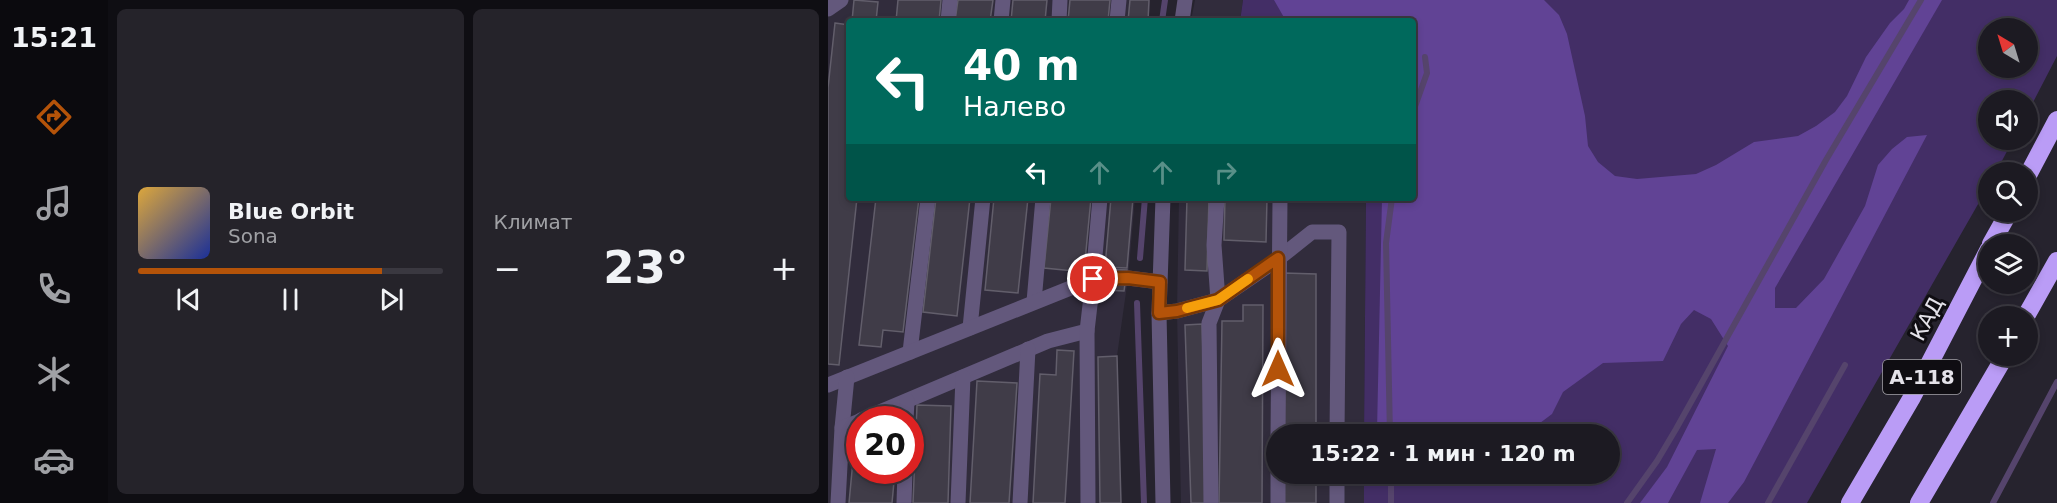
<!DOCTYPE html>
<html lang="ru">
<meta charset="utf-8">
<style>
:root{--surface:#1c1a22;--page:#25232a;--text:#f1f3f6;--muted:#a0a1a5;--line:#3a3840;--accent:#b45309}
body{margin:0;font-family:"DejaVu Sans",sans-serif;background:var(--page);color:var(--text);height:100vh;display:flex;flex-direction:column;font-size:22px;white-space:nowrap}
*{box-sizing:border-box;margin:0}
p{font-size:20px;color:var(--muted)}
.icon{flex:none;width:33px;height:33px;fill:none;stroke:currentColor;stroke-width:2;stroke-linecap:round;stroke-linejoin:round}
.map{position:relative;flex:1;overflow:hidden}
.panel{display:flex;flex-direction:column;gap:9px;padding:9px;background:#0f0e13;width:720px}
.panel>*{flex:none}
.top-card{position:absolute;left:18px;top:18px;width:570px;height:183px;border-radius:6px;box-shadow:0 3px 9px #0003,0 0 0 2px var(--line);background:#00695c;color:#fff;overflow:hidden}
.needle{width:39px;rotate:322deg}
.controls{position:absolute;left:1150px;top:18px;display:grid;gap:12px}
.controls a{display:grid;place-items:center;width:60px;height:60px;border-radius:50%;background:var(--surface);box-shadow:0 3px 9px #0003,0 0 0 2px var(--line);font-size:30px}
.speed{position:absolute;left:18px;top:406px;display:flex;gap:12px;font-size:30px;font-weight:700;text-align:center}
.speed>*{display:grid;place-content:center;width:78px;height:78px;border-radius:50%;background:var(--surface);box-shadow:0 3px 9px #0003,0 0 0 2px var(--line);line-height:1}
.speed .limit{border:9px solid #d22;background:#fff;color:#111}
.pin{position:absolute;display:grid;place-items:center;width:51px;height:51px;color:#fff;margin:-26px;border:3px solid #fff;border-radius:50%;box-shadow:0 2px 6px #0007}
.me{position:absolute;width:66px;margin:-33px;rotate:0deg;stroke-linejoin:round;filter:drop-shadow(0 0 4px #0008)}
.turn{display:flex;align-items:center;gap:21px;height:126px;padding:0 18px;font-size:27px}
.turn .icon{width:78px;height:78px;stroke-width:2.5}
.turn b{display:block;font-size:42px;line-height:51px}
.lanes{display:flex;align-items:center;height:57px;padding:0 18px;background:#0003;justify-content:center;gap:30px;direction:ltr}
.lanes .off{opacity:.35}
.big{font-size:45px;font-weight:700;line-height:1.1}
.panel .card{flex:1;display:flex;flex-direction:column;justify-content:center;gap:9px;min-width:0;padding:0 21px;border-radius:9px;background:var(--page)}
.song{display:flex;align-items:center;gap:18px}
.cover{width:72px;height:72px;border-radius:9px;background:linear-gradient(135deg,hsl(40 70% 55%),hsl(230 70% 35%))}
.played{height:6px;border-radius:3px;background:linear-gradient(90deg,var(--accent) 80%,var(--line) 80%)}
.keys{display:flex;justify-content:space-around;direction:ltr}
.heat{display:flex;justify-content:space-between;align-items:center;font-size:33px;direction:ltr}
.panel .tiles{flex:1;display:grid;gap:9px;grid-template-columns:repeat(2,1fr)}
.trip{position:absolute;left:438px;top:424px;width:354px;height:60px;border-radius:30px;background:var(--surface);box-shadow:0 3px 9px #0003,0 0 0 2px var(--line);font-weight:700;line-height:60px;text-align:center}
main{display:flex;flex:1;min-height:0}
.dock{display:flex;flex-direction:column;width:108px;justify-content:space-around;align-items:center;background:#0b0a0e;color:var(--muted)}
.dock .icon{width:42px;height:42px}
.dock .current{color:var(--accent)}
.dock b{font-size:27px;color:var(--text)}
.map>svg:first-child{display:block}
.built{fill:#312c3c;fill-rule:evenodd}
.green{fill:#432e66;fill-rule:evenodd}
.forest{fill:#614395}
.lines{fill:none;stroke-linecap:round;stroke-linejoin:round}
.stream{stroke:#55446c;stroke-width:6}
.building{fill:#403c48;stroke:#625e6b;stroke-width:1.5}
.minor{stroke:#63587c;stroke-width:15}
.highway{stroke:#ba9cf6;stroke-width:18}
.route-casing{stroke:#753606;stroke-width:15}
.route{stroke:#b45309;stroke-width:10}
.slow{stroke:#f59e0b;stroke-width:10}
.labels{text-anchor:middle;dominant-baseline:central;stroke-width:6;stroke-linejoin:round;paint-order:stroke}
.shield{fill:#0f0d12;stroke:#a4a2a8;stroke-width:1.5}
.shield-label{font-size:20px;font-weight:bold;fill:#e4e2e9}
.street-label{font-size:21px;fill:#e4e2e9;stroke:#0f0d12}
</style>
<main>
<nav class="dock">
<b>15:21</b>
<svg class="icon current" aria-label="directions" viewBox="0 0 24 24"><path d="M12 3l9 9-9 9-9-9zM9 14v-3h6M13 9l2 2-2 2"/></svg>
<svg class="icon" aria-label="music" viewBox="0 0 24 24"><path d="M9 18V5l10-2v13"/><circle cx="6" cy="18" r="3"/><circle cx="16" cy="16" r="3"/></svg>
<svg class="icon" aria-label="phone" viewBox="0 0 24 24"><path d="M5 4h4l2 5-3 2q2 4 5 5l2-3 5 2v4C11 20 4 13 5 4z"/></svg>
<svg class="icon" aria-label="climate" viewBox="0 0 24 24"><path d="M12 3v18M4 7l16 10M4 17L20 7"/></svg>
<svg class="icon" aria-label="car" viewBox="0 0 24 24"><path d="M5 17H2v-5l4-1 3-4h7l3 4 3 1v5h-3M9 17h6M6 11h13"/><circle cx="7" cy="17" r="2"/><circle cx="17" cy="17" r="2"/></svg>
</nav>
<section class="panel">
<div class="tiles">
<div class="card">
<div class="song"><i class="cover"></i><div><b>Blue Orbit</b><p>Sona</p></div></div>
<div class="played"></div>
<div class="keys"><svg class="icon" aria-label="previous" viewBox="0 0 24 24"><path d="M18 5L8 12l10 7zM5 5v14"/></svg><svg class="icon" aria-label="pause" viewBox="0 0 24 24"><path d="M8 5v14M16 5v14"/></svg><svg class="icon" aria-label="next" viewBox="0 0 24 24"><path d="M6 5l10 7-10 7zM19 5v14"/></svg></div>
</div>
<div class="card"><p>Климат</p>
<div class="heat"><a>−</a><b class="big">23°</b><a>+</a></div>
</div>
</div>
</section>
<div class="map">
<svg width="1229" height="503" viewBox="0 0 1229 503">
<rect width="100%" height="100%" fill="#26232e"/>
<g class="built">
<path d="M 0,0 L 322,0 L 321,21 L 21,21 L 21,198 L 307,198 L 300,278 L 289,356 L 293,503 L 0,503 ZM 32,420 L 82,420 L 82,471 L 32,471 Z"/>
<polygon points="367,0 415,0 412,21 363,21"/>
<polygon points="351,198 538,198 536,435 448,435 448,474 536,474 536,503 353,503 349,311"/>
</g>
<path class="green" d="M 415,0 L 1229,0 L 1229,56 L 1200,112 L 1200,100 L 1161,100 L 1161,140 L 1185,140 L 1168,172 L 1161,172 L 1161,185 L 979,503 L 536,503 L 536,474 L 782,474 L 782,435 L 536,435 L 538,198 L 585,198 L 585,21 L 412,21 ZM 1161,28 L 1200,28 L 1200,68 L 1161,68 Z"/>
<polygon class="forest" points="446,0 716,0 731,15 739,34 757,116 760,146 770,162 787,176 809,179 868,174 888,165 926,142 970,136 988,126 1007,112 1019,96 1038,57 1062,23 1076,9 1081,0 1114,0 947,288 947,308 968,308 996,279 1037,206 1050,165 1064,149 1079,137 1099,135 916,482 900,503 872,503 888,449 869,450 840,503 812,503 839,467 900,346 883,319 866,310 853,324 835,361 775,363 735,392 724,414 696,435 551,435 549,431 554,198 585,198 585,21 458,21"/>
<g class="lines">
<g class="stream">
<polyline points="334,21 337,0"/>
<polyline points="585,112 599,73 597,57"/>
<polyline points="312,258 317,198"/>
<polyline points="309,303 316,503"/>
<polyline points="562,435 558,243 564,198"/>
<polyline points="563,474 563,503"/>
<polyline points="799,503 829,461 848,429 998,160 1093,0"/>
<polyline points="940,503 1017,365"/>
<polyline points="1165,503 1229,382"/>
</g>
</g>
<g class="building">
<polygon points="26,0 50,2 48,21 24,21"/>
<polygon points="70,0 113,0 111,21 68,21"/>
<polygon points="130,0 165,0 162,21 127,21"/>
<polygon points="185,0 219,0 217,21 183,21"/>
<polygon points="242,0 282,0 280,21 240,21"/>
<polygon points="302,0 321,0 320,21 300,21"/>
<polygon points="7,23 21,25 21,198 29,198 11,365 0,364 0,88"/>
<polygon points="48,198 91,198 75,332 55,330 53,347 31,345"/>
<polygon points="108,198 142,198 129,316 95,312"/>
<polygon points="166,198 200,198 190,293 157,290"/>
<polygon points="223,198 263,198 256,272 216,268"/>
<polygon points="283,198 305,198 299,268 277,267"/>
<polygon points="359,198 381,198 379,271 357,270"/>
<polygon points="397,198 439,198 438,242 396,240"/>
<polygon points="277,269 299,270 296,291 275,290"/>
<polygon points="456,273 488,274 488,435 455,435"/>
<polygon points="415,305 435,305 434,503 391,503 394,321 415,321"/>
<polygon points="374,324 380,503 363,503 357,325"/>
<polygon points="229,350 246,351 237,503 205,503 212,374 228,375"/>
<polygon points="289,356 293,503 272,503 270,357"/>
<polygon points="149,381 189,383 181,503 142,503"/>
<polygon points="89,405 123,406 120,503 85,503"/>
<polygon points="27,439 32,440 32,471 67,471 64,503 21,503"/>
<rect x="455" y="474" width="33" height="29"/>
</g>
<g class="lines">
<g class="minor">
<polyline points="0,9 13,0"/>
<polyline points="120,21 122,0"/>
<polyline points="173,21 175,0"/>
<polyline points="231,21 232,0"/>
<polyline points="289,21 291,0"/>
<polyline points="354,21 357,0"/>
<polyline points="335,198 331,313 335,503"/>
<polyline points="206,302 215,198"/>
<polyline points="331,313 349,311 390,300 450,259 484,232 511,232 509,435"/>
<polyline points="142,328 155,198"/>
<polyline points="82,352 100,198"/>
<polyline points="0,385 265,279 272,198"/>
<polyline points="33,420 220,341 259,331"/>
<polyline points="78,420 79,401"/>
<polyline points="14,428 19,377"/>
<polyline points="450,435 452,198"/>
<polyline points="10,503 14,428 32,421"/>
<polyline points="76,503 77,471"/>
<polyline points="130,503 135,377"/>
<polyline points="192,503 200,349"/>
<polyline points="260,503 259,331 265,279 300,278 332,282"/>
<polyline points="383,503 381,323 390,300 386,245 389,198"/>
<polyline points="450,503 450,474"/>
<polyline points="509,503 509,474"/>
</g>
<g class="highway">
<polyline points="1200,175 1229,120"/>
<polyline points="1163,244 1181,212"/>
<polyline points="1198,316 1229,261"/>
<polyline points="1022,503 1083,399 1161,249"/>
<polyline points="1091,503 1177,356"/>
</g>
</g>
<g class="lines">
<defs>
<polyline id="route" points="265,279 300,278 332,282 331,313 349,311 390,300 450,258 450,369"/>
</defs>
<use href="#route" class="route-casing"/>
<use href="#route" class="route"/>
<polyline class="slow" points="359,308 390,300 420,279"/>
</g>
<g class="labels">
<rect class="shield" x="1055" y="360" width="78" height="34" rx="4.5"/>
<g class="shield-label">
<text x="1094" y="377">А-118</text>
</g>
<g class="street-label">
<text transform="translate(1099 319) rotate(-62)">КАД</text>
</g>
</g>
</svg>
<div class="controls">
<a><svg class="needle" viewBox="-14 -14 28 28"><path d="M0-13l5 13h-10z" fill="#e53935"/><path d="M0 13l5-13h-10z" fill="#a0a1a5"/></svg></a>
<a><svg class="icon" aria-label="sound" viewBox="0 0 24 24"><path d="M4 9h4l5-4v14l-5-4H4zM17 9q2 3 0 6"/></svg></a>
<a><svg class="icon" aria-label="search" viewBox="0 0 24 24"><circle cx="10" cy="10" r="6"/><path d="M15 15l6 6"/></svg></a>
<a><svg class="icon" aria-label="layers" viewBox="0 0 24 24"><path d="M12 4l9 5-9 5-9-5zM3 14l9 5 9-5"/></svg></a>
<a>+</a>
</div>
<div class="speed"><div class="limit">20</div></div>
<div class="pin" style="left:265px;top:279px;background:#d93025"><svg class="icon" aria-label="arrive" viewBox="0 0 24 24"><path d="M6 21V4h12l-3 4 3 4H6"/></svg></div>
<svg class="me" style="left:450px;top:369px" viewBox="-20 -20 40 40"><path d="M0-17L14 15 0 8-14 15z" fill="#b45309" stroke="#fff" stroke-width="4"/></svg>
<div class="trip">15:22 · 1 мин · 120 m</div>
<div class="top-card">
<div class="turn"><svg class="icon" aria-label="left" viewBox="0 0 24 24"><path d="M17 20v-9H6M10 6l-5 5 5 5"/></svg><div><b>40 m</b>Налево</div></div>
<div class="lanes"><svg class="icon" aria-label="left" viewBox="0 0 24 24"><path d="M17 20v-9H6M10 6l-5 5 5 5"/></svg><svg class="icon off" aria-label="ahead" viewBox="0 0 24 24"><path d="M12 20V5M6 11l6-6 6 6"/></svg><svg class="icon off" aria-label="ahead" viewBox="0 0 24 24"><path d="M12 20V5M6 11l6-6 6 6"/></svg><svg class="icon off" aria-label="right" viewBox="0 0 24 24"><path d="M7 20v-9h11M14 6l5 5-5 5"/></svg></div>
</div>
</div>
</main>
